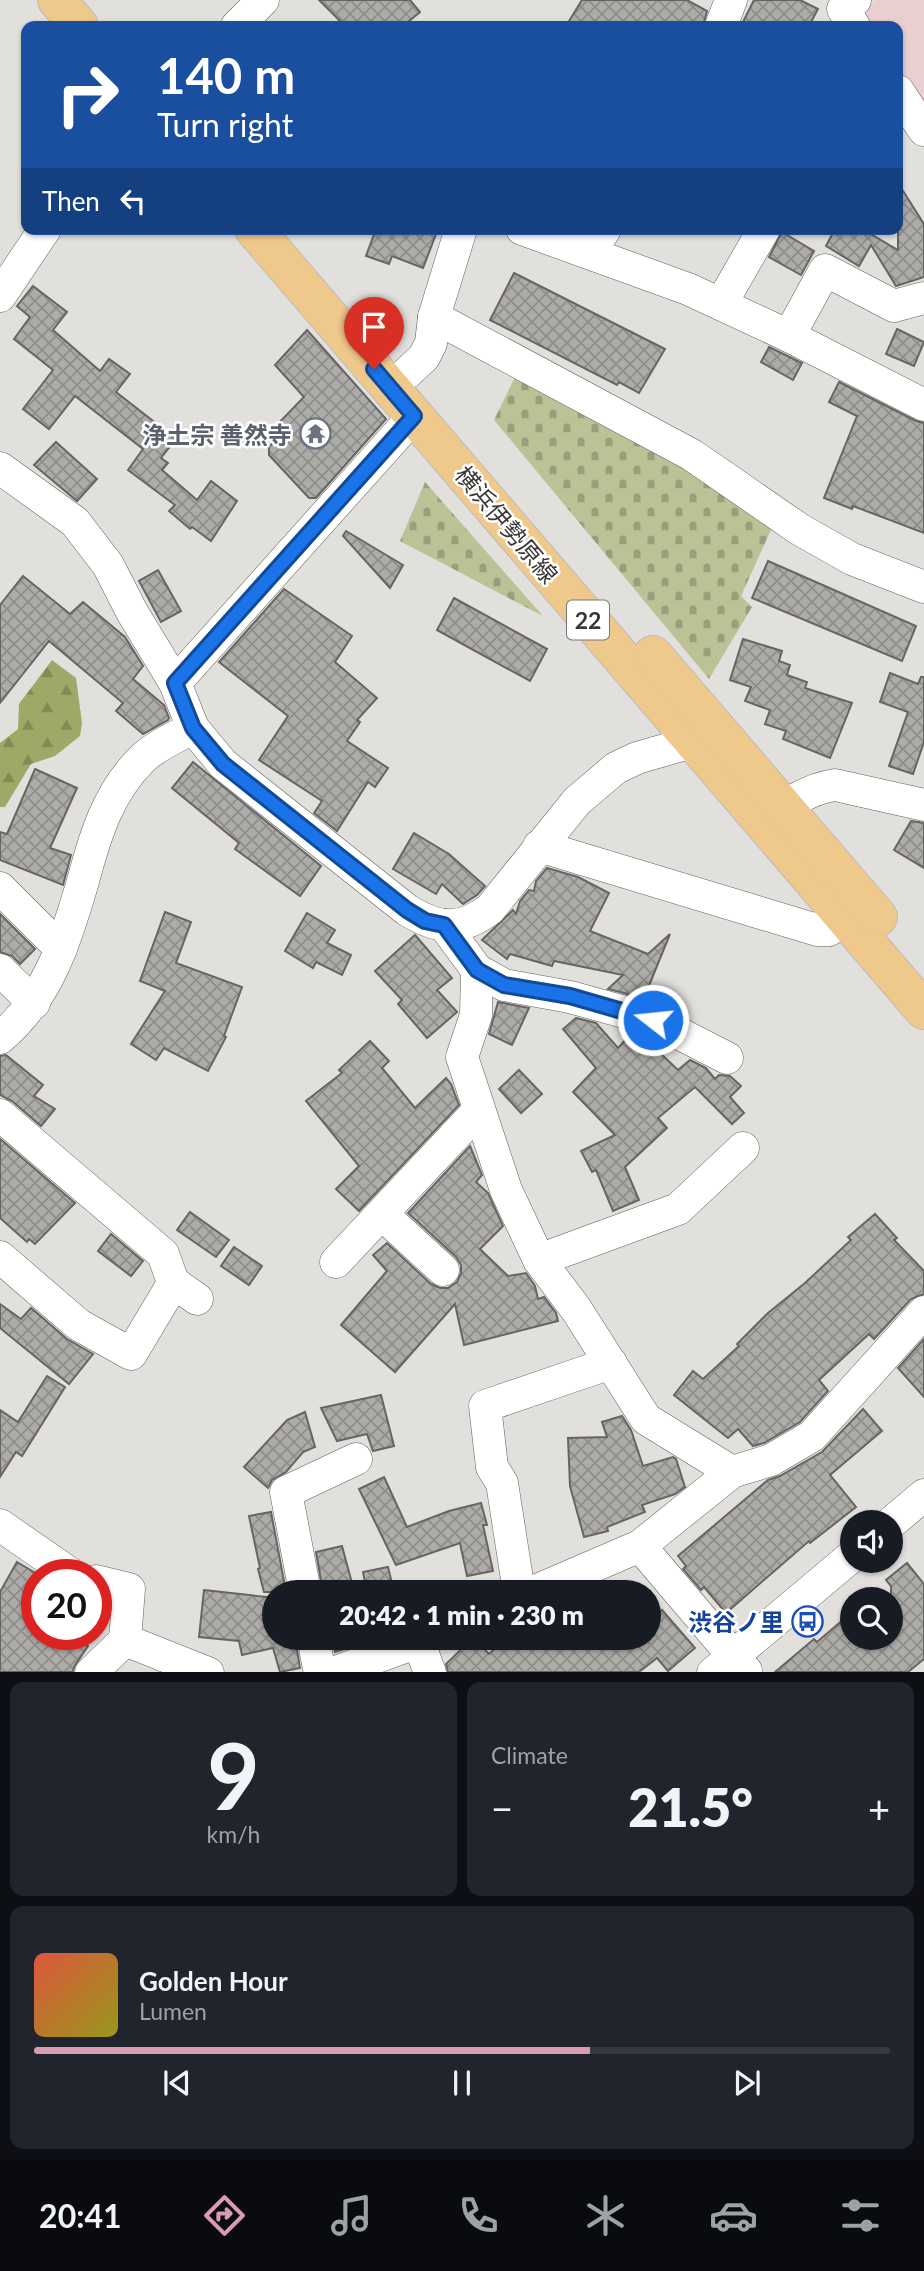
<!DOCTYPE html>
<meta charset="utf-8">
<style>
:root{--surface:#171b24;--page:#20242c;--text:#f1f3f6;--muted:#9ea1a6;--line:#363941;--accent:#d99ab2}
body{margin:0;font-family:Lato,"Noto Sans JP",sans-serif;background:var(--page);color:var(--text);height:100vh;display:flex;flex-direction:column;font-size:26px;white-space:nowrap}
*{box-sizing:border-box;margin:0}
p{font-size:23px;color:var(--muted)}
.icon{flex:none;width:38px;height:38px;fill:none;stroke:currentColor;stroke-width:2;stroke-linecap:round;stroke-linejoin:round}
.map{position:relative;height:1672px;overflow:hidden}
.details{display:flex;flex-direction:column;gap:10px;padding:10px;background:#0d0f14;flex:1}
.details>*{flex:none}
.banner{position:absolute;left:21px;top:21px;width:882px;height:214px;border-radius:14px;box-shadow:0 2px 5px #0004;background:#1a4fa0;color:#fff;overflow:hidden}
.fabs{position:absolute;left:840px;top:1510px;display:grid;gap:14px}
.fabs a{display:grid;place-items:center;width:63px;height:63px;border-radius:50%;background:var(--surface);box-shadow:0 2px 5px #0004;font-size:35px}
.speed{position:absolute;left:21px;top:1559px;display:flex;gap:14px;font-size:35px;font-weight:700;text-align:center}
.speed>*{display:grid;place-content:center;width:91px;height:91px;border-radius:50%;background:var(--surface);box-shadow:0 2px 5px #0004;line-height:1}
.speed .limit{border:10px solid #d22;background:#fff;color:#111}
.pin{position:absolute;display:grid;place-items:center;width:60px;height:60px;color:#fff;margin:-72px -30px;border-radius:50% 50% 50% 0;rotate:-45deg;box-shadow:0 0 7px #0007}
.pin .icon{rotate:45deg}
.me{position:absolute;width:77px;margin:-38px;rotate:286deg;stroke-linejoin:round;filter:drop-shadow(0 0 5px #0008)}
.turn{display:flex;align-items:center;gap:24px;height:147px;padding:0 21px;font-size:32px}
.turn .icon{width:91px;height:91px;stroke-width:2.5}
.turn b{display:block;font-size:49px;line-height:60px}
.then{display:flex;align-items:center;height:66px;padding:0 21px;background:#0003;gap:14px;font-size:26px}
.big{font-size:52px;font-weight:800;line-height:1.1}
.details .card{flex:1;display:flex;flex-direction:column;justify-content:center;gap:10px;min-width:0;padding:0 24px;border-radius:14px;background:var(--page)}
.details .dial{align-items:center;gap:0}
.dial b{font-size:91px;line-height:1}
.song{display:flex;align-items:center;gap:21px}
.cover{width:84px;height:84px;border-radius:10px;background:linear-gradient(135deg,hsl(10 70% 55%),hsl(60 70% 35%))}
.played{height:7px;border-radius:4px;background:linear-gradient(90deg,var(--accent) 65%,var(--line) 65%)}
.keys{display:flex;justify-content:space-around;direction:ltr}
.heat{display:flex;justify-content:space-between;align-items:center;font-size:38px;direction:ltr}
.details .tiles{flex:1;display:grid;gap:10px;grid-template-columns:1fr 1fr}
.card:last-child{grid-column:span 2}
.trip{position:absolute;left:262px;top:1580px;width:399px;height:70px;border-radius:35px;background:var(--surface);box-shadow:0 2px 5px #0004;font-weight:800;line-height:70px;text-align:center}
.dock{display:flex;height:112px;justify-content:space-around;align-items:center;background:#090b0e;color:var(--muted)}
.dock .icon{width:49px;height:49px}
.dock .on{color:var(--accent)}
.dock b{font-size:32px;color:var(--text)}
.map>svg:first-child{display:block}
.education{fill:#e9cfd0}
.forest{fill:url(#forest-firs)}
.cemetery{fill:url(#cemetery-stones)}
.building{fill:url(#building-cross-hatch);stroke:#676562;stroke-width:2}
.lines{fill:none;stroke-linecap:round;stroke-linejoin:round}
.minor-casing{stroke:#615f5c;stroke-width:33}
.major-casing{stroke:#bcbbbb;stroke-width:40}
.minor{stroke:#fff;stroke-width:32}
.major{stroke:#efc88b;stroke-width:38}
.route-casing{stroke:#114b97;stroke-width:18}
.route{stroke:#1a73e8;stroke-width:12}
.labels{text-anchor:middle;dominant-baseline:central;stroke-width:5;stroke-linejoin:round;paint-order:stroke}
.shield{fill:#fff;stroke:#747473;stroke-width:2}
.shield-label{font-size:23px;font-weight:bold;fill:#393837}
.worship-label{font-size:24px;font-weight:bold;fill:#5b616d;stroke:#fff;text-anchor:end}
.street-label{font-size:24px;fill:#393837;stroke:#fff}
.transit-label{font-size:24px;font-weight:bold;fill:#164399;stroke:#fff;text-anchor:end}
</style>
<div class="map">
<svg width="924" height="1673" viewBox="0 0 924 1673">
<defs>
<pattern id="forest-firs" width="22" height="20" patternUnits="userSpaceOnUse" patternTransform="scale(1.75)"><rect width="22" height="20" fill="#9ea967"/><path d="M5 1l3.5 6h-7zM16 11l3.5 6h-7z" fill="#828b56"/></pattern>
<pattern id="cemetery-stones" width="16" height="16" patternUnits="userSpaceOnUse" patternTransform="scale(1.75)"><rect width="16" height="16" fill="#bac296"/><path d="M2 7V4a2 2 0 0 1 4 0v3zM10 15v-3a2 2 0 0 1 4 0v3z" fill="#989f7b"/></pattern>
<pattern id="building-cross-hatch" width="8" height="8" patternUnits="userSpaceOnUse" patternTransform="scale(1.75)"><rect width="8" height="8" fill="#aeaca8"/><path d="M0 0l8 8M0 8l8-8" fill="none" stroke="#8f8d8a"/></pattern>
</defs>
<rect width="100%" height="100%" fill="#e2e0dc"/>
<polygon class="education" points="876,0 924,0 924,112 898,74 898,26 864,26 856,15"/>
<polygon class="forest" points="52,660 76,678 82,723 80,736 55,756 31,764 5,807 0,807 0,743 18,729 19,704"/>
<g class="cemetery">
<polygon points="517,373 705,472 775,521 741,596 752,607 709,679 494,420"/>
<polygon points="425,482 543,616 400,541"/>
</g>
<g class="building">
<polygon points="319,0 410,0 420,12 403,26 345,26"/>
<polygon points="582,0 687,0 707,11 703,26 566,26"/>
<polygon points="754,0 800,0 818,9 809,26 741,26"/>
<polygon points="898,183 924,224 924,277 896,286 871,245 859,266 826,246 835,229 862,229 898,250"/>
<polygon points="376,229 438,229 423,268 392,256 389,264 366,256"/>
<polygon points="782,232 814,251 801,275 769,257"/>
<polygon points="514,273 665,349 639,393 619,382 617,385 490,320"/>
<polygon points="33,286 67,312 53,330 100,371 109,359 130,374 116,392 176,439 161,458 168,463 162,470 197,500 211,481 237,501 211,541 192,527 190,529 169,511 175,505 128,470 143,449 75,396 49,429 23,409 53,370 14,339 30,317 17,306"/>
<polygon points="897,329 924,342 914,366 886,354"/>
<polygon points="307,330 386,419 316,498 309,498 269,455 269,447 277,439 271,431 304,397 275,365"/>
<polygon points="769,347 802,363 793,380 761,362"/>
<polygon points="839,382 916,421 924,423 924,533 853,506 852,509 824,498 857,416 829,402"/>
<polygon points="56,442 97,479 77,501 34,465"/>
<polygon points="346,531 403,565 390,588 343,536"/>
<polygon points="768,561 916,626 902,661 752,598"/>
<polygon points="158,570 181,611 161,622 139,581"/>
<polygon points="23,576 70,614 83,602 125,637 143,666 133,679 164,705 169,718 168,720 143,734 116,711 123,703 49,641 0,703 0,605"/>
<polygon points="284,589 352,636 335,662 377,698 357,720 360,722 347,741 388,768 375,787 368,782 337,831 314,813 322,801 259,760 288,716 219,662"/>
<polygon points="454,598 547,649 530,681 437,630"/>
<polygon points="743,639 782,651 779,661 790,665 787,675 807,682 805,688 852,703 830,758 783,739 786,731 765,724 770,710 745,701 751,687 730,680"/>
<polygon points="890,673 918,684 921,677 924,677 924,742 913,774 889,766 908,712 880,702"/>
<polygon points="193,762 321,866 300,896 235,849 239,843 172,788"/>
<polygon points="35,769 77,788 50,848 71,855 63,885 0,860 0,832 7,834"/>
<polygon points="911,821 924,823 924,868 894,850"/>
<polygon points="414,833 449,854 485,886 477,895 463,904 442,884 436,894 393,869"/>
<polygon points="547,868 578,877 609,893 590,931 648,954 670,934 644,998 608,989 623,975 554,961 552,966 510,954 507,959 482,940 513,910 516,914 520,901 529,890 534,891 536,881"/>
<polygon points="165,912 191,922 176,963 242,987 224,1036 226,1037 208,1071 164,1048 156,1060 131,1044 165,991 140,981"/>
<polygon points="307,913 335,930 327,943 351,955 342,975 316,962 313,968 285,951"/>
<polygon points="0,914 35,949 20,964 12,956 0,952"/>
<polygon points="415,935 452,978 437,990 457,1012 427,1038 398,1004 402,1000 375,971"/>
<polygon points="498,1002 529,1008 512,1045 489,1034"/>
<polygon points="576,1018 596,1023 618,1048 632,1033 642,1036 678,1070 690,1060 706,1068 715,1079 719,1075 730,1076 741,1086 730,1097 744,1113 732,1124 695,1087 658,1118 667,1128 625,1167 639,1200 613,1211 596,1170 592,1172 581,1151 615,1135 573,1092 596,1068 563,1029"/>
<polygon points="370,1041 389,1061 382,1068 415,1108 446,1078 451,1084 459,1105 359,1211 336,1189 359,1166 306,1101 342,1073 339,1070"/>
<polygon points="6,1055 43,1085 34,1096 55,1109 41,1126 12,1101 0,1095 0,1056"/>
<polygon points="519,1070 542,1094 521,1113 499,1089"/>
<polygon points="0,1139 75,1203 35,1244 29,1239 27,1242 0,1218"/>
<polygon points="470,1146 482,1175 476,1182 488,1193 503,1226 480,1249 508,1276 526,1273 535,1286 538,1299 544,1297 556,1313 558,1321 464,1345 455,1304 395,1372 341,1325 387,1271 373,1255 387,1243 431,1284 440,1288 448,1288 457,1282 461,1273 461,1265 456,1257 408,1213"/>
<polygon points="190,1212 229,1240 216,1257 177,1230"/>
<polygon points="875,1214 897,1238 894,1240 924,1271 924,1294 911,1299 874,1339 869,1334 819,1380 828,1391 800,1422 764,1443 753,1446 738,1429 728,1438 674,1395 693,1371 703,1379 739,1346 737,1344 768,1313 805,1283 851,1240 848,1237"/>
<polygon points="111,1234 143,1261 131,1276 98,1251"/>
<polygon points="234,1247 262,1266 249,1285 221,1266"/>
<polygon points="0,1304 21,1319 31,1308 67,1339 93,1354 69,1384 0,1328"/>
<polygon points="924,1339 924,1397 898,1368"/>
<polygon points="47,1376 65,1387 22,1456 16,1452 0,1477 0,1410 18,1422"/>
<polygon points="381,1395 394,1446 373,1451 367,1434 337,1441 321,1408"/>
<polygon points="863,1409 882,1431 830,1475 856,1507 810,1543 809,1541 726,1613 704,1587 701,1590 683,1569 686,1566 678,1556 768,1480 780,1476 822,1452"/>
<polygon points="305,1412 315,1447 303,1452 286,1472 272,1480 268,1488 244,1467 287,1420"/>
<polygon points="622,1416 631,1430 643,1466 673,1457 676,1459 685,1487 675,1494 642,1505 645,1512 607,1527 608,1531 584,1537 570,1486 568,1438 607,1437 602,1422"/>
<polygon points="384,1477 407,1527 449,1511 481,1503 487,1525 483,1525 493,1571 467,1576 460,1543 396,1565 359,1489"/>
<polygon points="271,1512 286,1592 264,1592 258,1569 260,1568 249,1516"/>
<polygon points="342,1546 353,1587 323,1592 316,1552"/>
<polygon points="17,1562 37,1574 37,1634 69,1634 88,1646 74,1667 73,1672 0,1672 0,1592"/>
<polygon points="907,1563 924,1584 924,1659 908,1672 775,1672 814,1639 817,1642 844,1619 852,1629 852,1638 891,1638 891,1586 886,1580"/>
<polygon points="388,1567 394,1592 367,1592 363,1572"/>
<polygon points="204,1590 275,1598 275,1638 295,1638 300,1668 280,1672 273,1648 242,1655 239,1641 199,1637"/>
<polygon points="662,1610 695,1648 668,1671 657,1658 639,1672 448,1672 446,1664 473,1638 489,1654 507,1638 649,1638 649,1621"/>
<polygon points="332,1638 351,1638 351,1647 335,1652"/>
</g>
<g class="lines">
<defs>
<g id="minor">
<polyline points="237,26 263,0"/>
<polyline points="721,26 731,0"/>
<polyline points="854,26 843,9 855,0"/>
<polyline points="898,91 924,130"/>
<polyline points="522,229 688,289 789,336 924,405"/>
<polyline points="590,253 605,229"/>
<polyline points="0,296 45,229"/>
<polyline points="721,304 764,229"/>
<polyline points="434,317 692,455 799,529 852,559 924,587"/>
<polyline points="789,336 825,270 894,306 924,298"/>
<polyline points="408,372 424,357 431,343 434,317 461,229"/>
<path d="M 0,468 L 75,522 L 108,565 L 132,612 L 175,683 L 193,728 L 223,764 L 407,910 C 438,929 460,932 490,909 L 577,801 L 616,768 L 637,758 L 692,742 L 714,747"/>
<polyline points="175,683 414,416"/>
<path d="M 766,820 C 787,804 808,789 835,785 L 924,805"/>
<polyline points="539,846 817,930 829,930 864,902"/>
<polyline points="0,888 61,949"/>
<polyline points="444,925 477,970 504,985 570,997 653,1020 727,1058"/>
<polyline points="0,970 34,1003"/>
<polyline points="477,970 476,1015 462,1057 506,1190 539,1260 576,1309 646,1419 732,1472"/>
<path d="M 0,1038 C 48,998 66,940 83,881 C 95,836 108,792 143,758 C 157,745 176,737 193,728"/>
<polyline points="0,1115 163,1254 173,1282 197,1299"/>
<polyline points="382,1214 443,1270"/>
<polyline points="0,1257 79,1325 131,1354 174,1282"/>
<polyline points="539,1260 678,1209 743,1148"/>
<polyline points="336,1262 479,1110"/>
<polyline points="891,1523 924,1495"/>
<polyline points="0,1525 72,1575"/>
<polyline points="640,1546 746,1671"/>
<polyline points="96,1581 129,1589 125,1640"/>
<polyline points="305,1592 286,1492 356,1459"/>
<polyline points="519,1592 502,1483 492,1467 485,1406 611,1363"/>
<polyline points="533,1592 640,1546 732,1472 771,1460 812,1436 924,1312"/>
<polyline points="313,1638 320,1673"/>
<polyline points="419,1643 430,1673"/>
<polyline points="91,1673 125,1640 208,1673"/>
<polyline points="333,1673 429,1638"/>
<polyline points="713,1673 852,1556"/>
</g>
<g id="major">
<polyline points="57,0 79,26"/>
<polyline points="254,229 924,1010"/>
<polyline points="653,655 878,917"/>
</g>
</defs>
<use href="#minor" class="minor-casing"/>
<use href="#major" class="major-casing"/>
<use href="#minor" class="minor"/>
<use href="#major" class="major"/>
</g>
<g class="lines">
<defs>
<polyline id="route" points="374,369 414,416 175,683 193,728 223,764 407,910 425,921 444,925 477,970 504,985 570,996 653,1020"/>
</defs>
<use href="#route" class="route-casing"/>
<use href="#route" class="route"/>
</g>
<defs>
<symbol id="temple-ring" viewBox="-11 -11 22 22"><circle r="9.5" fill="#fff" stroke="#6b7280" stroke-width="1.5"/><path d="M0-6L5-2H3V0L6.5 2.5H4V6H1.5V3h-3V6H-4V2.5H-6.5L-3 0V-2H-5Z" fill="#6b7280"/></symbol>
<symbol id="bus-ring" viewBox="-11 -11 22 22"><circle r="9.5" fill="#fff" stroke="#1a4fb4" stroke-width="1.5"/><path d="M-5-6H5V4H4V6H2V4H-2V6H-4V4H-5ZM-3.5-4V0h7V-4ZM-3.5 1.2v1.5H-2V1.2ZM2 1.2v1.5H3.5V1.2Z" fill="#1a4fb4"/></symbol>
</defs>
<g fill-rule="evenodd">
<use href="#temple-ring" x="298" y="416" width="35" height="35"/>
<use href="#bus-ring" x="790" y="1604" width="35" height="35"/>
</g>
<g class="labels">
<rect class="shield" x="567" y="600.5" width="42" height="39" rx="5"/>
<g class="shield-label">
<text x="588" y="620">22</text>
</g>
<g class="worship-label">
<text x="292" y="434">浄土宗 善然寺</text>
</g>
<g class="street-label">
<text transform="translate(507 524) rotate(50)">横浜伊勢原線</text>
</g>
<g class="transit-label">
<text x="784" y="1621">渋谷ノ里</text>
</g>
</g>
</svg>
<div class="fabs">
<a><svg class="icon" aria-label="sound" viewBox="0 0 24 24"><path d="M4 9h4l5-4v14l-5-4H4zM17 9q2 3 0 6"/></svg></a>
<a><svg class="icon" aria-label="search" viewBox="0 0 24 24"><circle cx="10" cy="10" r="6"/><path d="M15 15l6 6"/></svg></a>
</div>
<div class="speed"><div class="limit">20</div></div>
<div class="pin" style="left:374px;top:369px;background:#d93025"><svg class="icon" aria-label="arrive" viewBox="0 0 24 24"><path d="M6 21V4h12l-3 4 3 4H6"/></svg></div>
<svg class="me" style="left:653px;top:1020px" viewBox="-20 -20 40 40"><circle r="17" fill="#1a73e8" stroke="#fff" stroke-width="3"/><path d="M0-11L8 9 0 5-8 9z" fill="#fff"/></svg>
<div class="trip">20:42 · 1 min · 230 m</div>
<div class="banner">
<div class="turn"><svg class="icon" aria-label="right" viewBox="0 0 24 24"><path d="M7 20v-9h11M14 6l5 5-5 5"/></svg><div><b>140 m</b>Turn right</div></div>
<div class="then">Then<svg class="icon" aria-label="left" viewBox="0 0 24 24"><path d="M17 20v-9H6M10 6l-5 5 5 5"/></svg></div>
</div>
</div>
<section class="details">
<div class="tiles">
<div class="card dial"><b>9</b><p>km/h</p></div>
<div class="card"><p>Climate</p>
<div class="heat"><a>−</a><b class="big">21.5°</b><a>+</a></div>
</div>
<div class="card">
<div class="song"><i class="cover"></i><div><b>Golden Hour</b><p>Lumen</p></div></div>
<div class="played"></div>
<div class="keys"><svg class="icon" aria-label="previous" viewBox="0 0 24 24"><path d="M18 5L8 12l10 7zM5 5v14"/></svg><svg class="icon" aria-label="pause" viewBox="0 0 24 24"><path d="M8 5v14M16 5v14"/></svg><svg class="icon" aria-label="next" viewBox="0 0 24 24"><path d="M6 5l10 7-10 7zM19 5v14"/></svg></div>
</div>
</div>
</section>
<nav class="dock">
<b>20:41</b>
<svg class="icon on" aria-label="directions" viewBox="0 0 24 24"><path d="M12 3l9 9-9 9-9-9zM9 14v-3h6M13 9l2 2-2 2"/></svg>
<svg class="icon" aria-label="music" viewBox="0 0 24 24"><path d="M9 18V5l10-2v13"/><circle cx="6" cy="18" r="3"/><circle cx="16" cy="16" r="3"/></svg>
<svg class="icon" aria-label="phone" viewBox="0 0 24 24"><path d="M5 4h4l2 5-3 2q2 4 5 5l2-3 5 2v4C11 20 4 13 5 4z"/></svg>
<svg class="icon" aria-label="climate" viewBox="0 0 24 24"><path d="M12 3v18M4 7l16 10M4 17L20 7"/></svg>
<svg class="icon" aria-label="car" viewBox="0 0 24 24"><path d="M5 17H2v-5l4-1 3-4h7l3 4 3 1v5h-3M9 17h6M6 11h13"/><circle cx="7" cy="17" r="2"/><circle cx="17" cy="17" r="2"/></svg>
<svg class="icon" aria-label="filters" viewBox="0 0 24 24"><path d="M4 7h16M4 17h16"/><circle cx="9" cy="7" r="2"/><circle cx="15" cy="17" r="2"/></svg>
</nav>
